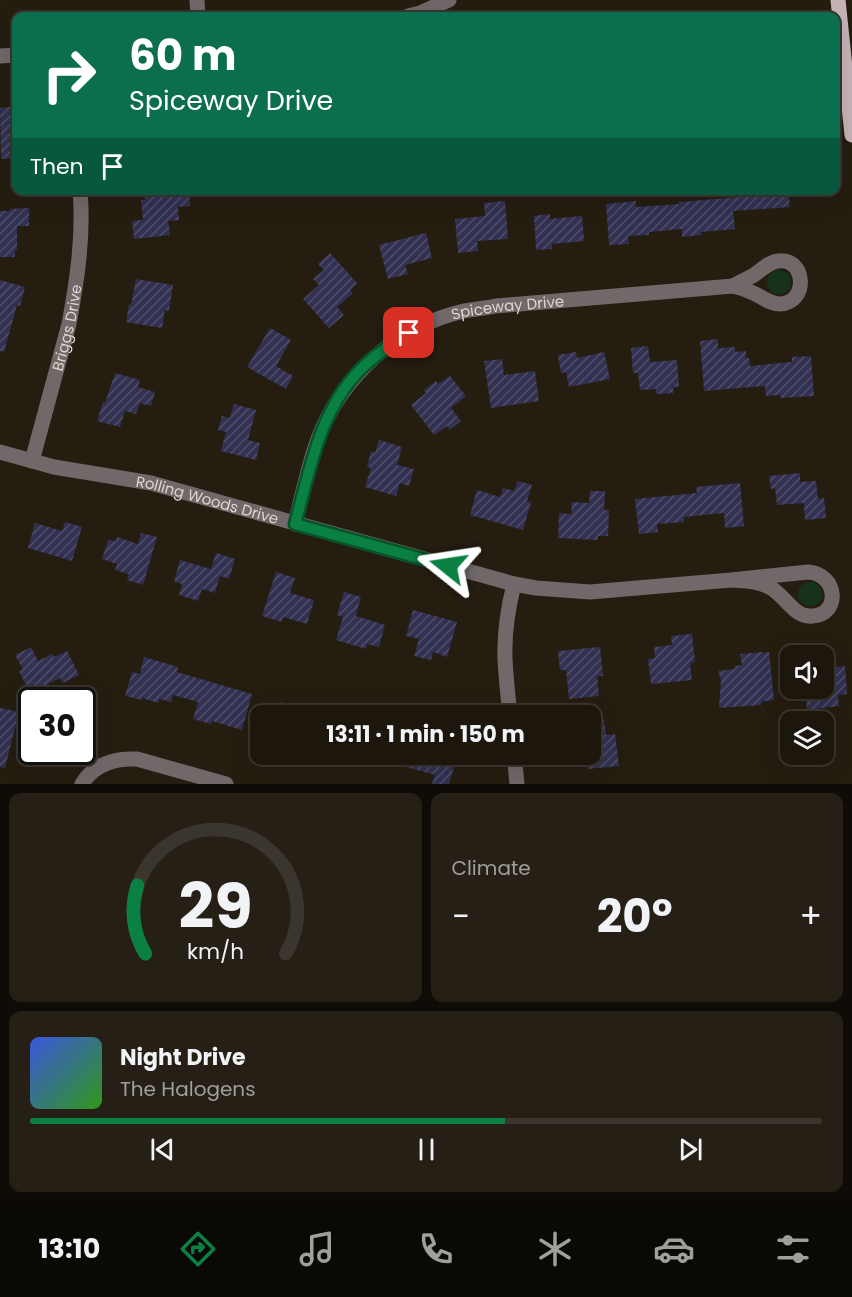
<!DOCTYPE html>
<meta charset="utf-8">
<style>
:root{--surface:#1c160c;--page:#251f15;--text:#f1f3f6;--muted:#a09f9d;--line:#3a352d;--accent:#0b8043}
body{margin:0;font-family:Poppins,sans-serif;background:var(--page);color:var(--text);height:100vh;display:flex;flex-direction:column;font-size:22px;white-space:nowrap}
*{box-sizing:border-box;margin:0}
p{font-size:20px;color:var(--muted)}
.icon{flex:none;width:33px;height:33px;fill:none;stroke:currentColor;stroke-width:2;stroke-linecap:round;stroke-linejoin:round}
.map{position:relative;height:784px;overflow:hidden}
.drawer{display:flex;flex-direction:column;gap:9px;padding:9px;background:#0f0c07;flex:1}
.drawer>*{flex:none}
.banner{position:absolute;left:12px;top:12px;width:828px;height:183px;border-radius:12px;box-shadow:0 6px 24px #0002,0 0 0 2px var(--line);background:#0b6e4f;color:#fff;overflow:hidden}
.controls{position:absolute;left:780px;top:645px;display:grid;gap:12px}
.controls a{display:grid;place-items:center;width:54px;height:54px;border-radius:12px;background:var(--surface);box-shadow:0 6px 24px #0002,0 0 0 2px var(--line);font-size:30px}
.speed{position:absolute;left:18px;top:687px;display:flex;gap:12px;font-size:30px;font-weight:700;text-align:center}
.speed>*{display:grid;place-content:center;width:78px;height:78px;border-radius:50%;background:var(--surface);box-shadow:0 6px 24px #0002,0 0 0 2px var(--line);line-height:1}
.speed .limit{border:3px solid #111;border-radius:9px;background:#fff;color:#111}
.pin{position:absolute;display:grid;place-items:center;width:51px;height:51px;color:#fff;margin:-26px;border-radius:12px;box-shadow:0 3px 9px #0006}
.me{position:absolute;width:66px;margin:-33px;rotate:285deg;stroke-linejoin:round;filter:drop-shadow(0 0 4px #0008)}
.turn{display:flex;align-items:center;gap:21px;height:126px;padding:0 18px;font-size:27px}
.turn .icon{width:78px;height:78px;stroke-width:2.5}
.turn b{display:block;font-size:42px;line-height:51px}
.then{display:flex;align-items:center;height:57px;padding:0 18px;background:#0003;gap:12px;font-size:22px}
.big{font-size:45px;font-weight:700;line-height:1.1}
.drawer .tile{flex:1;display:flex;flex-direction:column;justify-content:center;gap:9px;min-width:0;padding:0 21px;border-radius:12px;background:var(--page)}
.drawer .dial{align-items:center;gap:0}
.dial svg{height:156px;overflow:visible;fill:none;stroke:var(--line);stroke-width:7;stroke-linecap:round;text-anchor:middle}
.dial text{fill:var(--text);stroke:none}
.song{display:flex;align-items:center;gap:18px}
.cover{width:72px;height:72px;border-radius:9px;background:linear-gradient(135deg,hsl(230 70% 55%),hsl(110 70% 35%))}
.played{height:6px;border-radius:3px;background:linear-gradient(90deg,var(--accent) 60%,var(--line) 60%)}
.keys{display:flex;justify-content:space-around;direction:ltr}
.heat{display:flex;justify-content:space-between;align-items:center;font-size:33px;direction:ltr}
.drawer .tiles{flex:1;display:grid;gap:9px;grid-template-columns:1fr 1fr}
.tile:last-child{grid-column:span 2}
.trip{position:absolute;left:250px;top:705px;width:351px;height:60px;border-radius:12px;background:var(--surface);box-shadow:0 6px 24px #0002,0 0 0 2px var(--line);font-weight:700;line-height:60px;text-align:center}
.tab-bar{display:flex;height:96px;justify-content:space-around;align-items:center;background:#0b0905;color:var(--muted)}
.tab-bar .icon{width:42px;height:42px}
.tab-bar .active{color:var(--accent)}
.tab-bar b{font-size:27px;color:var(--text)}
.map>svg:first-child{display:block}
.grass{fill:#17321b}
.building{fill:url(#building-hatch)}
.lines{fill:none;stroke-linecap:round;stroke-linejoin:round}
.minor{stroke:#71686a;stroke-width:15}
.major{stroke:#c6b3b7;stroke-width:15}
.route-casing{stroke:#07532c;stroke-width:15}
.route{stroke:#0b8043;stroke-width:10}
.labels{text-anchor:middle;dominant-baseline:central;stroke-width:6;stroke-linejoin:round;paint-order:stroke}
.street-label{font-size:15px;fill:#ddd7ce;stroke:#1b1307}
</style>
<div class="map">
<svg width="852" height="784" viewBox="0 0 852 784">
<defs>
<pattern id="building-hatch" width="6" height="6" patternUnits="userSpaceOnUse" patternTransform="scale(1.5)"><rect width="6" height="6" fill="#323152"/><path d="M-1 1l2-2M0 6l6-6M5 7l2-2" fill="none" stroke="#4f4e6a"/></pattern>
</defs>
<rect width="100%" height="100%" fill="#251d10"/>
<g class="grass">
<circle cx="779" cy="282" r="12"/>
<circle cx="810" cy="594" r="12"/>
</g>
<g class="building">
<polygon points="16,106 16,158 1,159 0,108"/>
<polygon points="144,190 189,190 190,206 178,207 179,220 168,221 170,235 134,239 132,221 143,220 141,200 145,200"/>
<polygon points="740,190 788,190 790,207 733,211 735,229 701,232 701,235 682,237 682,229 649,232 649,235 628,236 629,244 609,245 606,204 636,201 636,207 680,204 679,202 741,197"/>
<polygon points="505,201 508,239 477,241 478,251 458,253 455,219 485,216 484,203"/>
<polygon points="29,208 29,226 17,226 17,250 15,250 15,257 0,257 0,211 10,211 10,209"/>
<polygon points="550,214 550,219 582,216 584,241 552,244 552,249 536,250 534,216"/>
<polygon points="426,233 432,258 405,265 408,274 388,279 379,245"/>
<polygon points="330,253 357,283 350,290 353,293 337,307 344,315 329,328 303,299 319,285 313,279 324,270 318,264"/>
<polygon points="136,279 173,285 169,311 165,310 162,328 126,322 129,304 131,305"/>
<polygon points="0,280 25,287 20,306 17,305 4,352 0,351"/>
<polygon points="270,328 291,340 276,366 293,376 286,389 247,367"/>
<polygon points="718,339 718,348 735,347 735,352 746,351 746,358 749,358 750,366 792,362 792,357 811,356 814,396 781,398 780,395 766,396 765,386 704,391 700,341"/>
<polygon points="648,346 650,362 677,360 679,387 673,387 674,393 656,394 656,389 640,390 638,373 633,373 631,348"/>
<polygon points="576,352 577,358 604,352 610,379 569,387 566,372 561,373 558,355"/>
<polygon points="502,359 504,375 535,371 539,401 491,408 484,361"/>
<polygon points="115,373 140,380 138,387 155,392 151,406 140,403 136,414 125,411 120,427 97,421 103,402 105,403"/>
<polygon points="450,376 466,396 451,408 461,421 450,430 447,426 434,435 411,405 426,393 424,390 436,381 438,384"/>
<polygon points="234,404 256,410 248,440 260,443 256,460 221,451 226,432 218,430 222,416 230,418"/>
<polygon points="379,440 402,447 397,465 414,469 409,486 400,483 396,496 365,487 371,468 367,467 371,451 375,453"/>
<polygon points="800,473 800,482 816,481 818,499 824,498 826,518 805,520 804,503 777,505 775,488 771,489 769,476"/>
<polygon points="518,481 532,485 527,501 531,502 523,530 470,515 477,490 500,497 503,488 514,491"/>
<polygon points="740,483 744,526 725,528 724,513 684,517 684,522 657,524 658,532 639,534 635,499 697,493 696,487"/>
<polygon points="590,491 605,491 604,510 609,510 608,536 598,536 598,540 558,538 559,513 571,514 572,502 589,503"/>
<polygon points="65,522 82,527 72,561 28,548 35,523 62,531"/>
<polygon points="141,533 157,537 143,585 127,580 129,574 115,570 117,564 102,559 108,540 116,541 117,537 138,544"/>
<polygon points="216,553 235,559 229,579 220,576 215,593 202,589 198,601 179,595 182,584 174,581 180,560 211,569"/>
<polygon points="276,572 295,578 290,593 314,600 307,624 283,617 282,622 262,616"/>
<polygon points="344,592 361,597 356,616 385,625 379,647 367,644 366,649 336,640 343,617 337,615"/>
<polygon points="413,610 457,622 447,657 433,652 431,660 414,656 419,639 406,636"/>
<polygon points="692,634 695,662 690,663 692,680 651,684 648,659 655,658 654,647 672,645 671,636"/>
<polygon points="31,647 38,661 52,654 54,657 67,651 79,675 63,683 60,678 30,693 19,671 23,669 15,655"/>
<polygon points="600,647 603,676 597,676 599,696 569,699 566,670 560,670 558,651"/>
<polygon points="762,652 762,653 769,652 774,700 761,702 761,705 719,708 721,680 718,671 735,669 735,666 742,665 740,654"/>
<polygon points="144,657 178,667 177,672 252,694 242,730 212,721 211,724 193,719 198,702 173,695 171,702 159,699 158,703 142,698 142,700 125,696 132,672 140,674"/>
<polygon points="845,666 847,694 838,695 839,706 807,710 805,688 824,688 824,674 827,674 826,668"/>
<polygon points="280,702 316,712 315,716 276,716"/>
<polygon points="0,708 19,712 5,768 0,767"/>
<polygon points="604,720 606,735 615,734 619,766 588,769 587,754 591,754 591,721"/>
<polygon points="409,754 458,754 449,784 432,784 435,775 406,767"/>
</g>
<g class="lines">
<g class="minor">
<polyline points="197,0 198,16"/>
<polyline points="408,16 420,13 449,0"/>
<polyline points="0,56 16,55"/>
<path id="s1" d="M 0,452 L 54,467 L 151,483 L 514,584 L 536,588 L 590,592 L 731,580 C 745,581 759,581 771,588 C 786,597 795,618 812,616 C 841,615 838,574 808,572 L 731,580"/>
<path id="s2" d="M 32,461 L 69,324 C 77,281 84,235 80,190"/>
<path id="s3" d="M 295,524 C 302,496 308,466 318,439 C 342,375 398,326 464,311 C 475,309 486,308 496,306 L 733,286 C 739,287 745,289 751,292 C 761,296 769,304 780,304 C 809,303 806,257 778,261 C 769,262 761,270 754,275 C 747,279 740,282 733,286"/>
<path d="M 510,716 C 508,697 506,678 505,659 C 504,633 508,608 514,584"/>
<polyline points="514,754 517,784"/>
<path d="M 82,784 C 94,764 115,758 137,759 L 226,784"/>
</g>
<polyline class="major" points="838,0 852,135"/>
</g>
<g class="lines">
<defs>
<path id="route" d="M 409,333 C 392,344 375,355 361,369 C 319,411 310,470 295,524 L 448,566"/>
</defs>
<use href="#route" class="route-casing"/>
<use href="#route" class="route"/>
</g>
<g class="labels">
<g class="street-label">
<text stroke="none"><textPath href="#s3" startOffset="334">Spiceway Drive</textPath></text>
<text stroke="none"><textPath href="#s2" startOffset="138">Briggs Drive</textPath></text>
<text stroke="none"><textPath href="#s1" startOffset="213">Rolling Woods Drive</textPath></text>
</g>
</g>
</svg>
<div class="controls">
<a><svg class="icon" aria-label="sound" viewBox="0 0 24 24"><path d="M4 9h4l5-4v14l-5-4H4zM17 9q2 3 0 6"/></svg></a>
<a><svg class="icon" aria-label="layers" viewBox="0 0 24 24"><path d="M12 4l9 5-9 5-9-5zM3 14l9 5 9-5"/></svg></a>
</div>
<div class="speed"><div class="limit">30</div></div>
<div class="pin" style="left:409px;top:333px;background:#d93025"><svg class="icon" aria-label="arrive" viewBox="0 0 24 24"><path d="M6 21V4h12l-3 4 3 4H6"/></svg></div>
<svg class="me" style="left:448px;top:566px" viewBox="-20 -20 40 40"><path d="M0-17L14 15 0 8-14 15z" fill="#0b8043" stroke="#fff" stroke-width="4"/></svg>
<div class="trip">13:11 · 1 min · 150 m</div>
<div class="banner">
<div class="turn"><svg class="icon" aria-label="right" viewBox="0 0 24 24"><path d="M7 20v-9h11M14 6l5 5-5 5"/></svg><div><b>60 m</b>Spiceway Drive</div></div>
<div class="then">Then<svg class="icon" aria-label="arrive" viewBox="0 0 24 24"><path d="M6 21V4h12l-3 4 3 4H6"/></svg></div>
</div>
</div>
<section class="drawer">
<div class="tiles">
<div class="tile dial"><svg viewBox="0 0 100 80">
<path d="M14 69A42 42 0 1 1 86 69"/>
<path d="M14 69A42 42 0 0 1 10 34" stroke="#0b8043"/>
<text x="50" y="56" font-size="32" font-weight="700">29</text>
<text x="50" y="72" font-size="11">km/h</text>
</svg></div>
<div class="tile"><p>Climate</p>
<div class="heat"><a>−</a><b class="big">20°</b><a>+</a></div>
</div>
<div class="tile">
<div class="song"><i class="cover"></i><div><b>Night Drive</b><p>The Halogens</p></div></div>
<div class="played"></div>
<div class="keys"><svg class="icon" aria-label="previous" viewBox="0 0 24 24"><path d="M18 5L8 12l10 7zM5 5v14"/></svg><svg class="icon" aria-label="pause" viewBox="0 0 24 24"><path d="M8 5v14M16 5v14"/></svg><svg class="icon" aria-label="next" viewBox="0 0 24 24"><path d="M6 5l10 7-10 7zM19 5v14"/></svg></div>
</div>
</div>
</section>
<nav class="tab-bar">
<b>13:10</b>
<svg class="icon active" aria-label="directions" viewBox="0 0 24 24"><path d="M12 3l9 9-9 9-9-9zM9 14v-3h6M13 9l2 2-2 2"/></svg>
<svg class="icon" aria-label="music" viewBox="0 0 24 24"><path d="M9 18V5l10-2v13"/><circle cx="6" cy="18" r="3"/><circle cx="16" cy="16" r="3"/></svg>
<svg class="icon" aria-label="phone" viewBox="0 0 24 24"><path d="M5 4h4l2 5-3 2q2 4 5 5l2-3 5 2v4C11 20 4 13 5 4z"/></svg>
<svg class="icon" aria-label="climate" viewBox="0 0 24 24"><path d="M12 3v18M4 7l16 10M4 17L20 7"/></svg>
<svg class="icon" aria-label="car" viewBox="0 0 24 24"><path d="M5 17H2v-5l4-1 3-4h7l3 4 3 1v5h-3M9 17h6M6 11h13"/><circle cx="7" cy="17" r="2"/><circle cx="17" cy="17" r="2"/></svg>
<svg class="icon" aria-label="filters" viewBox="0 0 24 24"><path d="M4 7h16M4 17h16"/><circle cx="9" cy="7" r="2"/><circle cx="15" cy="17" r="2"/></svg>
</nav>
